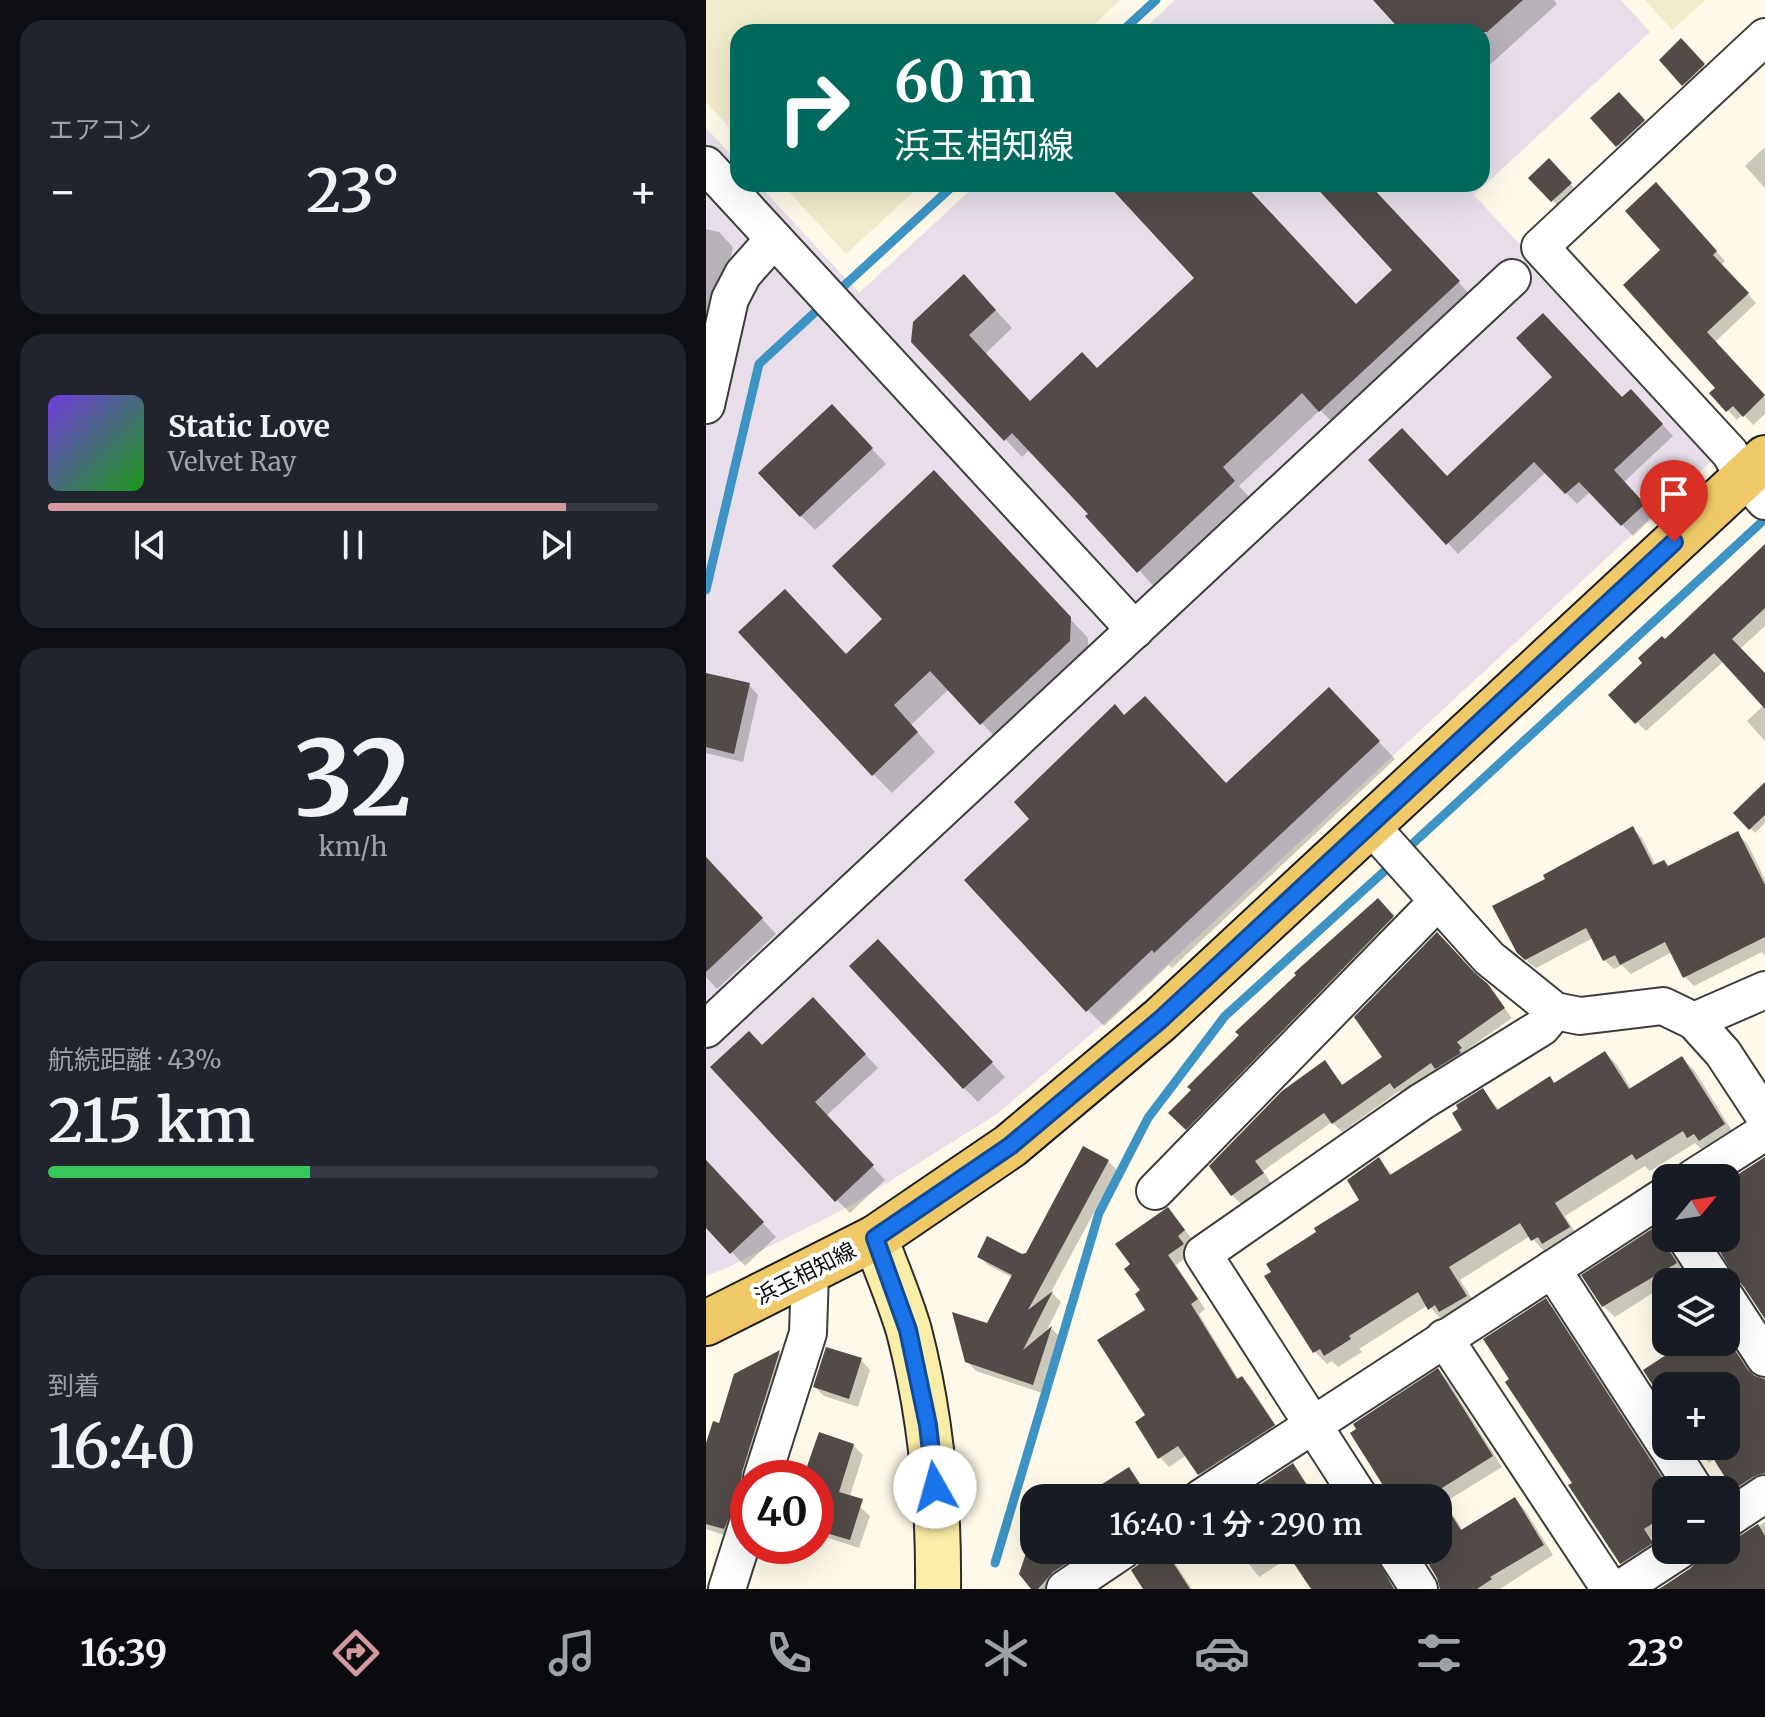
<!DOCTYPE html>
<html lang="ja">
<meta charset="utf-8">
<style>
:root{--surface:#171b24;--page:#20242c;--text:#f1f3f6;--muted:#9ea1a6;--line:#363941;--accent:#d39aa0}
body{margin:0;font-family:Merriweather,"Noto Sans JP",serif;background:var(--page);color:var(--text);height:100vh;display:flex;flex-direction:column;font-size:30px;white-space:nowrap}
*{box-sizing:border-box;margin:0}
p{font-size:26px;color:var(--muted)}
.icon{flex:none;width:44px;height:44px;fill:none;stroke:currentColor;stroke-width:2;stroke-linecap:round;stroke-linejoin:round}
.map{position:relative;flex:1;overflow:hidden}
.sheet{display:flex;flex-direction:column;gap:20px;padding:20px;background:#0d0f14;width:706px}
.sheet>*{flex:none}
.banner{position:absolute;left:24px;top:24px;width:760px;height:168px;border-radius:24px;box-shadow:0 8px 32px #0002;background:#00695c;color:#fff;overflow:hidden}
.needle{width:52px;rotate:60deg}
.tools{position:absolute;left:946px;top:1164px;display:grid;gap:16px}
.tools a{display:grid;place-items:center;width:88px;height:88px;border-radius:16px;background:var(--surface);box-shadow:0 8px 32px #0002;font-size:40px}
.speed{position:absolute;left:24px;top:1460px;display:flex;gap:16px;font-size:40px;font-weight:700;text-align:center}
.speed>*{display:grid;place-content:center;width:104px;height:104px;border-radius:50%;background:var(--surface);box-shadow:0 8px 32px #0002;line-height:1}
.speed .limit{border:12px solid #d22;background:#fff;color:#111}
.pin{position:absolute;display:grid;place-items:center;width:68px;height:68px;color:#fff;margin:-82px -34px;border-radius:50% 50% 50% 0;rotate:-45deg;box-shadow:0 0 8px #0007}
.pin .icon{rotate:45deg}
.me{position:absolute;width:88px;margin:-44px;rotate:353deg;stroke-linejoin:round;filter:drop-shadow(0 0 6px #0008)}
.turn{display:flex;align-items:center;gap:28px;height:168px;padding:0 32px;font-size:36px}
.turn .icon{width:104px;height:104px;stroke-width:2.5}
.turn b{display:block;font-size:56px;line-height:68px}
.big{font-size:60px;font-weight:600;line-height:1.1}
.sheet .tile{flex:1;display:flex;flex-direction:column;justify-content:center;gap:12px;min-width:0;padding:0 28px;border-radius:24px;background:var(--page)}
.sheet .dial{align-items:center;gap:0}
.dial b{font-size:104px;line-height:1}
.song{display:flex;align-items:center;gap:24px}
.cover{width:96px;height:96px;border-radius:12px;background:linear-gradient(135deg,hsl(260 70% 55%),hsl(120 70% 35%))}
.played{height:8px;border-radius:4px;background:linear-gradient(90deg,var(--accent) 85%,var(--line) 85%)}
.keys{display:flex;justify-content:space-around;direction:ltr}
.heat{display:flex;justify-content:space-between;align-items:center;font-size:44px;direction:ltr}
.charge{height:12px;border-radius:6px;background:linear-gradient(90deg,#34c759 43%,var(--line) 0)}
.trip{position:absolute;left:314px;top:1484px;width:432px;height:80px;border-radius:24px;background:var(--surface);box-shadow:0 8px 32px #0002;font-weight:600;line-height:80px;text-align:center}
.menu{display:flex;height:128px;justify-content:space-around;align-items:center;background:#090b0e;color:var(--muted)}
.menu .icon{width:56px;height:56px}
.menu .current{color:var(--accent)}
.menu b{font-size:36px;color:var(--text)}
main{display:flex;flex:1;min-height:0}
.map>svg:first-child{display:block}
.industrial{fill:#e7dee9}
.farmland{fill:#f1eccb}
.shadow{fill:#0003}
.lines{fill:none;stroke-linecap:round;stroke-linejoin:round}
.stream{stroke:#3d93c3;stroke-width:9}
.building{fill:#524b47}
.street-casing{stroke:#3d3d3d;stroke-width:40}
.secondary-casing{stroke:#2c2c2c;stroke-width:48}
.primary-casing{stroke:#1b1b1b;stroke-width:48}
.street{stroke:#fff;stroke-width:36}
.secondary{stroke:#f9eda8;stroke-width:44}
.primary{stroke:#efc967;stroke-width:44}
.route-casing{stroke:#114b97;stroke-width:20}
.route{stroke:#1a73e8;stroke-width:14}
.labels{text-anchor:middle;dominant-baseline:central;stroke-width:8;stroke-linejoin:round;paint-order:stroke}
.street-label{font-size:22px;fill:#0a0a0a;stroke:#fff}
</style>
<main>
<section class="sheet">
<div class="tile"><p>エアコン</p>
<div class="heat"><a>−</a><b class="big">23°</b><a>+</a></div>
</div>
<div class="tile">
<div class="song"><i class="cover"></i><div><b>Static Love</b><p>Velvet Ray</p></div></div>
<div class="played"></div>
<div class="keys"><svg class="icon" aria-label="previous" viewBox="0 0 24 24"><path d="M18 5L8 12l10 7zM5 5v14"/></svg><svg class="icon" aria-label="pause" viewBox="0 0 24 24"><path d="M8 5v14M16 5v14"/></svg><svg class="icon" aria-label="next" viewBox="0 0 24 24"><path d="M6 5l10 7-10 7zM19 5v14"/></svg></div>
</div>
<div class="tile dial"><b>32</b><p>km/h</p></div>
<div class="tile"><p>航続距離 · 43%</p><b class="big">215 km</b><div class="charge"></div></div>
<div class="tile"><p>到着</p><b class="big">16:40</b></div>
</section>
<div class="map">
<svg width="1059" height="1589" viewBox="0 0 1059 1589">
<rect width="100%" height="100%" fill="#fef9e8"/>
<polygon class="industrial" points="469,0 915,0 944,32 768,195 1010,457 397,1024 291,1114 144,1206 23,1267 0,1276 0,128 32,162 32,184 52,184 153,293 271,184 776,184 776,32 435,32"/>
<g class="farmland">
<polygon points="0,0 414,0 380,32 32,32 32,137 0,102"/>
<polygon points="939,0 1000,0 966,30"/>
<polygon points="76,184 216,184 140,254"/>
</g>
<g class="shadow">
<polygon points="669,0 848,0 851,4 776,72 776,32 698,32"/>
<polygon points="975,41 1007,75 987,93 978,84"/>
<polygon points="913,94 947,130 921,154 887,118"/>
<polygon points="1059,147 1059,188 1039,166"/>
<polygon points="843,161 873,193 856,210 825,178"/>
<polygon points="404,184 537,184 650,306 689,270 610,184 662,184 769,300 632,428 614,410 533,486 545,499 450,589 324,449 316,457 208,341 275,294 306,328 279,354 324,403 391,370 491,278"/>
<polygon points="959,194 1019,261 1015,265 1050,303 1008,343 1059,397 1059,414 1047,425 1037,414 1031,420 1006,393 1012,388 957,250"/>
<polygon points="0,229 13,232 27,247 0,366"/>
<polygon points="916,400 936,402 967,436 917,483 948,516 927,536 885,491 871,504 840,472 752,554 742,543 741,478"/>
<polygon points="140,421 180,464 109,530 95,516"/>
<polygon points="246,492 382,638 382,660 294,742 243,689 205,725 229,752 186,793 167,774 141,656 179,619"/>
<polygon points="1059,547 1059,626 1034,649 1059,676 1059,741 1041,721 1058,705 1018,661 940,731 905,695"/>
<polygon points="0,675 43,685 52,695 37,762 0,753"/>
<polygon points="639,706 689,759 466,968 463,965 398,1026 382,1010 326,819 419,717 520,786"/>
<polygon points="1059,785 1059,823 1049,833 1030,813"/>
<polygon points="927,829 936,838 950,866 964,868 1031,834 1041,843 1059,879 1059,956 1056,952 988,986 979,977 966,952 925,974 916,965 908,969 898,960 887,938 830,968 823,963 813,952 842,880"/>
<polygon points="0,859 70,934 11,989 0,977"/>
<polygon points="672,900 694,924 488,1135 465,1113"/>
<polygon points="186,956 299,1077 272,1102 258,1088"/>
<polygon points="781,986 806,1018 759,1051 763,1058 699,1096 693,1091 636,1132 626,1122 557,1171 565,1183 535,1204 526,1195 506,1166 619,1063 638,1086"/>
<polygon points="120,1012 172,1068 120,1116 179,1180 144,1213 131,1200 56,1047"/>
<polygon points="899,1053 911,1065 926,1090 976,1058 988,1070 1030,1137 1006,1152 1000,1146 995,1149 989,1143 944,1171 939,1166 859,1216 874,1240 850,1255 844,1249 839,1252 824,1236 754,1280 772,1308 736,1320 722,1305 653,1349 656,1352 632,1367 626,1361 621,1364 609,1352 613,1232 656,1201 673,1160 687,1176 759,1130 777,1091 794,1111 849,1084"/>
<polygon points="1059,1158 1059,1316 1008,1238 1020,1238 1020,1183"/>
<polygon points="402,1161 411,1170 345,1292 355,1302 338,1336 346,1329 354,1337 336,1393 270,1371 261,1361 307,1278 282,1265 273,1256 321,1254"/>
<polygon points="0,1162 70,1237 39,1266 0,1225"/>
<polygon points="470,1219 487,1240 479,1246 485,1254 470,1265 499,1309 493,1314 533,1380 536,1378 545,1387 576,1435 502,1483 481,1455 463,1467 454,1457 442,1416 442,1310 437,1291"/>
<polygon points="960,1221 960,1238 974,1238 970,1251 973,1263 986,1282 960,1282 960,1292 956,1287 909,1317 897,1306 878,1276"/>
<polygon points="840,1301 848,1309 966,1490 960,1490 960,1529 945,1538 954,1552 924,1571 915,1563 868,1484"/>
<polygon points="1020,1333 1050,1379 1059,1381 1059,1487 1040,1500 1029,1489 1010,1458 1003,1463 988,1446 1020,1446 1020,1386 960,1386 960,1403 939,1371 984,1342 1020,1342"/>
<polygon points="74,1353 83,1362 42,1478 42,1514 27,1538 0,1529 0,1443 14,1425 30,1375"/>
<polygon points="155,1360 164,1370 152,1407 118,1396 109,1387"/>
<polygon points="732,1371 742,1381 796,1467 739,1502 757,1531 809,1499 819,1510 847,1555 794,1589 736,1589 724,1564 730,1561 723,1550 732,1550 732,1498 689,1498"/>
<polygon points="147,1445 157,1455 142,1502 154,1507 164,1516 153,1548 119,1537 117,1544 110,1542 110,1478 100,1478"/>
<polygon points="587,1466 612,1498 549,1498"/>
<polygon points="423,1470 445,1498 385,1498"/>
<polygon points="1059,1522 1059,1589 956,1589 1010,1550 1020,1550 1020,1543 1032,1539"/>
<polygon points="328,1533 328,1550 351,1550 368,1573 351,1589 327,1589 315,1573"/>
<polygon points="439,1550 460,1550 486,1589 439,1589 427,1570 438,1559"/>
<polygon points="532,1550 666,1550 691,1589 607,1589 585,1556 553,1577"/>
</g>
<g class="lines">
<g class="stream">
<polyline points="415,32 450,0"/>
<polyline points="129,294 249,184"/>
<polyline points="0,590 53,364 118,304"/>
<polyline points="703,847 1059,519"/>
<polyline points="289,1563 393,1213 442,1118 519,1016 683,867"/>
</g>
</g>
<g class="building">
<polygon points="667,0 817,0 781,32 696,32"/>
<polygon points="975,38 999,64 976,86 953,60"/>
<polygon points="913,92 939,120 910,147 884,118"/>
<polygon points="843,158 866,183 845,202 822,178"/>
<polygon points="950,182 1011,251 1007,255 1043,293 1001,332 1059,395 1037,417 1027,406 1020,412 1003,393 1009,388 917,285 954,250 919,211"/>
<polygon points="401,184 538,184 650,304 686,270 607,184 663,184 754,281 613,412 596,393 517,467 529,481 431,573 379,516 382,514 306,433 298,441 205,342 207,322 258,274 290,310 263,335 324,401 376,352 391,368 488,278"/>
<polygon points="837,313 916,397 925,389 957,424 908,470 939,504 915,526 873,482 859,494 828,462 740,545 662,460 696,428 741,476 846,377 810,338"/>
<polygon points="126,404 167,448 94,517 52,473"/>
<polygon points="228,470 365,617 364,641 274,725 224,671 188,705 212,732 166,776 32,632 79,589 140,654 176,619 126,566"/>
<polygon points="1059,544 1059,608 1026,639 1059,673 1059,709 1008,653 929,724 902,695 936,663 932,658 956,636 959,639"/>
<polygon points="0,673 44,683 28,754 0,747"/>
<polygon points="623,687 674,741 448,953 446,950 380,1012 258,880 323,819 308,802 409,704 418,715 439,696 520,783"/>
<polygon points="1059,782 1059,815 1043,830 1027,813"/>
<polygon points="927,826 947,865 958,860 962,866 1032,831 1059,885 1059,937 977,978 959,942 914,965 909,955 897,961 880,928 819,960 811,953 786,906 839,879 837,875"/>
<polygon points="0,857 57,918 0,972"/>
<polygon points="672,898 688,916 480,1130 462,1113 485,1090 481,1087 533,1035 529,1032 590,975 588,973"/>
<polygon points="731,932 768,972 782,984 799,1008 751,1042 756,1048 753,1050 755,1053 729,1069 725,1063 688,1089 684,1083 626,1124 618,1113 549,1161 558,1173 525,1196 503,1166 576,1091 619,1060 636,1085 676,1057 648,1017"/>
<polygon points="172,939 287,1062 257,1089 143,966"/>
<polygon points="107,997 160,1054 109,1102 168,1165 129,1202 4,1067 43,1031 56,1045"/>
<polygon points="899,1051 923,1089 976,1056 1019,1124 993,1141 988,1134 981,1138 977,1131 930,1160 926,1154 849,1203 864,1227 836,1244 832,1237 825,1241 814,1223 743,1267 761,1296 733,1312 729,1305 722,1310 712,1292 643,1336 645,1339 618,1356 614,1349 607,1353 558,1276 565,1272 560,1264 610,1232 608,1228 653,1200 641,1180 673,1157 684,1175 756,1130 746,1113 752,1109 750,1105 777,1088 791,1110 844,1076 848,1083"/>
<polygon points="377,1146 403,1160 322,1310 347,1291 317,1350 346,1326 327,1385 259,1362 246,1312 281,1323 306,1275 271,1257 281,1236 316,1254 320,1253"/>
<polygon points="1059,1157 1059,1319 1038,1287 1030,1279 1010,1245 1020,1239 1020,1182"/>
<polygon points="0,1160 58,1222 24,1254 0,1228"/>
<polygon points="462,1207 479,1230 472,1236 478,1244 462,1255 492,1299 485,1304 531,1379 536,1376 569,1425 492,1475 472,1446 452,1459 429,1422 439,1415 391,1340 439,1310 429,1294 434,1290 418,1269 424,1264 409,1244"/>
<polygon points="949,1227 971,1263 896,1307 875,1275"/>
<polygon points="840,1298 964,1490 960,1490 960,1515 938,1529 947,1543 914,1564 862,1485 866,1483 799,1382 803,1379 777,1339"/>
<polygon points="1020,1337 1042,1370 1049,1376 1059,1379 1059,1473 1047,1477 1027,1490 1000,1447 990,1453 986,1446 1020,1446 1020,1386 960,1386 960,1406 937,1370 980,1342 1020,1342"/>
<polygon points="120,1347 156,1358 143,1399 107,1387"/>
<polygon points="74,1350 36,1472 35,1482 39,1490 35,1504 27,1508 18,1529 0,1524 0,1443 7,1421 13,1423 28,1374"/>
<polygon points="732,1368 787,1456 720,1498 685,1498 644,1433 650,1429 647,1424"/>
<polygon points="113,1432 148,1444 133,1492 157,1499 144,1540 120,1533 115,1547 110,1546 110,1478 97,1478"/>
<polygon points="587,1463 609,1498 547,1498 543,1492"/>
<polygon points="423,1467 443,1498 374,1498"/>
<polygon points="732,1494 755,1530 809,1497 838,1545 784,1577 786,1579 771,1589 734,1589 731,1578 722,1563 727,1560 721,1550 732,1550"/>
<polygon points="1052,1524 1059,1536 1059,1589 953,1589 985,1568 993,1558 1006,1550 1020,1550 1020,1541 1032,1537"/>
<polygon points="321,1550 351,1550 361,1563 347,1572 332,1589 325,1589 313,1574"/>
<polygon points="452,1550 459,1550 484,1589 437,1589 425,1570"/>
<polygon points="579,1550 666,1550 688,1589 605,1589"/>
</g>
<g class="lines">
<defs>
<g id="street">
<polyline points="1059,37 834,247 1024,453 1038,477 1059,501"/>
<polyline points="0,165 429,630"/>
<polyline points="0,405 24,299 37,274 68,239"/>
<polyline points="663,824 783,958 849,1011 874,1016 957,1006 988,1021 1017,1053 1059,1117"/>
<polyline points="988,1021 1059,990"/>
<polyline points="0,1029 806,278"/>
<polyline points="987,1178 1059,1132"/>
<polyline points="449,1191 732,901"/>
<polyline points="980,1238 1009,1282"/>
<polyline points="846,1269 960,1445"/>
<polyline points="1020,1298 1059,1358"/>
<polyline points="738,1338 904,1589"/>
<polyline points="961,1446 989,1490"/>
<polyline points="56,1478 102,1333 104,1272"/>
<polyline points="495,1498 960,1195"/>
<polyline points="654,1498 497,1254 715,1102 836,1027 849,1011"/>
<polyline points="1020,1520 1059,1494"/>
<polyline points="688,1550 713,1589"/>
<polyline points="21,1589 42,1523"/>
<polyline points="359,1589 417,1550"/>
<polyline points="914,1589 974,1550"/>
</g>
<path id="secondary" d="M 169,1238 C 180,1268 194,1300 203,1331 C 225,1416 233,1501 232,1589"/>
<polyline id="primary" points="0,1323 169,1238 304,1146 454,1020 1059,458"/>
</defs>
<use href="#street" class="street-casing"/>
<use href="#secondary" class="secondary-casing"/>
<use href="#primary" class="primary-casing"/>
<use href="#street" class="street"/>
<use href="#secondary" class="secondary"/>
<use href="#primary" class="primary"/>
</g>
<g class="lines">
<defs>
<polyline id="route" points="229,1487 222,1425 202,1330 169,1238 304,1146 454,1020 968,542"/>
</defs>
<use href="#route" class="route-casing"/>
<use href="#route" class="route"/>
</g>
<g class="labels">
<g class="street-label">
<text transform="translate(99 1273) rotate(-27)">浜玉相知線</text>
</g>
</g>
</svg>
<div class="tools">
<a><svg class="needle" viewBox="-14 -14 28 28"><path d="M0-13l5 13h-10z" fill="#e53935"/><path d="M0 13l5-13h-10z" fill="#9ea1a6"/></svg></a>
<a><svg class="icon" aria-label="layers" viewBox="0 0 24 24"><path d="M12 4l9 5-9 5-9-5zM3 14l9 5 9-5"/></svg></a>
<a>+</a>
<a>−</a>
</div>
<div class="speed"><div class="limit">40</div></div>
<div class="pin" style="left:968px;top:542px;background:#d93025"><svg class="icon" aria-label="arrive" viewBox="0 0 24 24"><path d="M6 21V4h12l-3 4 3 4H6"/></svg></div>
<svg class="me" style="left:229px;top:1487px" viewBox="-20 -20 40 40"><circle r="19" fill="#fff"/><path d="M0-13L10 11 0 6-10 11z" fill="#1a73e8"/></svg>
<div class="trip">16:40 · 1 分 · 290 m</div>
<div class="banner">
<div class="turn"><svg class="icon" aria-label="right" viewBox="0 0 24 24"><path d="M7 20v-9h11M14 6l5 5-5 5"/></svg><div><b>60 m</b>浜玉相知線</div></div>
</div>
</div>
</main>
<nav class="menu">
<b>16:39</b>
<svg class="icon current" aria-label="directions" viewBox="0 0 24 24"><path d="M12 3l9 9-9 9-9-9zM9 14v-3h6M13 9l2 2-2 2"/></svg>
<svg class="icon" aria-label="music" viewBox="0 0 24 24"><path d="M9 18V5l10-2v13"/><circle cx="6" cy="18" r="3"/><circle cx="16" cy="16" r="3"/></svg>
<svg class="icon" aria-label="phone" viewBox="0 0 24 24"><path d="M5 4h4l2 5-3 2q2 4 5 5l2-3 5 2v4C11 20 4 13 5 4z"/></svg>
<svg class="icon" aria-label="climate" viewBox="0 0 24 24"><path d="M12 3v18M4 7l16 10M4 17L20 7"/></svg>
<svg class="icon" aria-label="car" viewBox="0 0 24 24"><path d="M5 17H2v-5l4-1 3-4h7l3 4 3 1v5h-3M9 17h6M6 11h13"/><circle cx="7" cy="17" r="2"/><circle cx="17" cy="17" r="2"/></svg>
<svg class="icon" aria-label="filters" viewBox="0 0 24 24"><path d="M4 7h16M4 17h16"/><circle cx="9" cy="7" r="2"/><circle cx="15" cy="17" r="2"/></svg>
<b>23°</b>
</nav>
